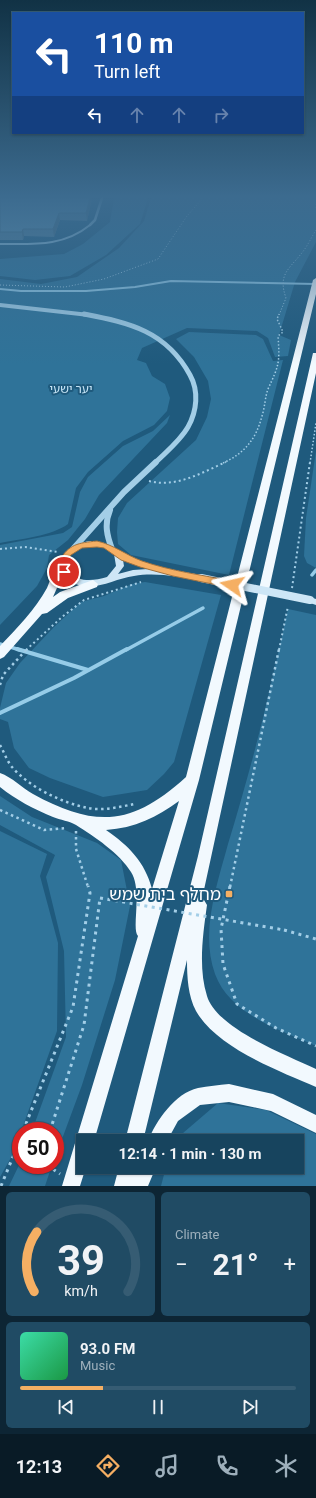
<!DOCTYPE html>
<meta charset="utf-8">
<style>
:root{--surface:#17445e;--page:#204b64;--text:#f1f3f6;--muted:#9eb0bc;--line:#365c73;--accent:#f5af63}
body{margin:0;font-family:Roboto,"Noto Sans Hebrew",sans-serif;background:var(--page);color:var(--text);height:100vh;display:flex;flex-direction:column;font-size:15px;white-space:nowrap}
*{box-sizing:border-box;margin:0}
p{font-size:13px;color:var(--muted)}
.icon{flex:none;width:22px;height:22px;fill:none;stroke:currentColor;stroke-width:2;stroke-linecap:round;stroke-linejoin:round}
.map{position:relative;height:1186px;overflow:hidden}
.side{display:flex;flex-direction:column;gap:6px;padding:6px;background:#0d2534;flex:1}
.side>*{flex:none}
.hud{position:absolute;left:12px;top:12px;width:292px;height:122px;border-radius:0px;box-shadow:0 1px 3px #0004,0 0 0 1px var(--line);background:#1a4fa0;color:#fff;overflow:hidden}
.speed{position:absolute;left:12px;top:1122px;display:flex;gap:8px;font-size:20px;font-weight:700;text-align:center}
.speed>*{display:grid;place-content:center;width:52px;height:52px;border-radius:50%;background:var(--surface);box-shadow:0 1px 3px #0004,0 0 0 1px var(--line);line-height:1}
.speed .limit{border:6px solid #d22;background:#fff;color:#111}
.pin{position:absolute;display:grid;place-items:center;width:34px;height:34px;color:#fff;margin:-17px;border:2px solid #fff;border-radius:50%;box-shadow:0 1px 4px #0007}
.me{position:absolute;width:44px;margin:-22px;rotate:281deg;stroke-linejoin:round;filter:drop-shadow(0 0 3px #0008)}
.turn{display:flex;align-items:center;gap:14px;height:84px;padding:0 16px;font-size:18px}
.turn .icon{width:52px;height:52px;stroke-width:2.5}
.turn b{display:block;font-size:28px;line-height:34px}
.lanes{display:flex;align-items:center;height:38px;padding:0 16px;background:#0003;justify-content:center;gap:20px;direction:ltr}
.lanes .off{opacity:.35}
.big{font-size:30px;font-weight:700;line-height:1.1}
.side .widget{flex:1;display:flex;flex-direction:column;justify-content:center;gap:6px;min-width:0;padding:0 14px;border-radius:6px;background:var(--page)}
.side .dial{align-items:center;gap:0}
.dial svg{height:104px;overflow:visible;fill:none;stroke:var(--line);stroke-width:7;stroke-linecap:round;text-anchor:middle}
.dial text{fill:var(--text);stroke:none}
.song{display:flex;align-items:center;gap:12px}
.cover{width:48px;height:48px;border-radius:6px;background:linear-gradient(135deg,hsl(160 70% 55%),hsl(140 70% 35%))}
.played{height:4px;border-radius:2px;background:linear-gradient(90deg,var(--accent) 30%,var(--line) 30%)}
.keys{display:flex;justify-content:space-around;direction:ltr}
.heat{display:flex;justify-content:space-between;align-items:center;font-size:22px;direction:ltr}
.side .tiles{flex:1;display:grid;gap:6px;grid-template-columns:1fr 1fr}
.widget:last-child{grid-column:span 2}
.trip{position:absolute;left:76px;top:1134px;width:228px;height:40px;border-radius:0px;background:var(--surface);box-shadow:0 1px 3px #0004,0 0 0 1px var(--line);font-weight:700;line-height:40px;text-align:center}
.tabs{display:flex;height:64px;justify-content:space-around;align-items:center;background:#091b26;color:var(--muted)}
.tabs .icon{width:28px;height:28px}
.tabs .selected{color:var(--accent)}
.tabs b{font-size:18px;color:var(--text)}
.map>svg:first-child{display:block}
.green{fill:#2f7399}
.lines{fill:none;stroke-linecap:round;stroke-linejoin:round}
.stream-far2{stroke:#96cce8;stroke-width:2}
.stream-far1{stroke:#96cce8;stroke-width:3.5}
.stream{stroke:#96cce8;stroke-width:4}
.path-far4{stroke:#a3cee7;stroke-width:1;stroke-dasharray:1 2;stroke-linecap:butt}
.path-far3{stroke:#a3cee7;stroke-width:1.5;stroke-dasharray:1.5 2;stroke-linecap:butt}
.path-far2{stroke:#a3cee7;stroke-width:2;stroke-dasharray:2 3;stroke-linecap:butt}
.path-far1{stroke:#a3cee7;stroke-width:2.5;stroke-dasharray:2.5 3.5;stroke-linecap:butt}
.path{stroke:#a3cee7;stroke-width:3;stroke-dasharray:3 4.5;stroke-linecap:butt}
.service{stroke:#a3cee7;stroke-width:2}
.minor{stroke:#a3cee7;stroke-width:2.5}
.tertiary-far2{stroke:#a3cee7;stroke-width:4}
.tertiary-far1{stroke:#a3cee7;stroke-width:5}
.tertiary{stroke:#a3cee7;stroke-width:6}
.secondary{fill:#cde6f6;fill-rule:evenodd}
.trunk{fill:#f2f9fe;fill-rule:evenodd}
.path-bridge{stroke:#a3cee7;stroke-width:3;stroke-dasharray:3 4.5;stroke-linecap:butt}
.secondary-bridge{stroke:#cde6f6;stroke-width:8}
.wall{fill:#57829c}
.shaded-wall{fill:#476a7f}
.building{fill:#6597b5;stroke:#476a7f}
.route{fill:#f5af63;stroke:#9f7240}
.poi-dot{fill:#f5af63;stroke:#1f5a7d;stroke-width:1.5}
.labels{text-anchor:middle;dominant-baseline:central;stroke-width:4;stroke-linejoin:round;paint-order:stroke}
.far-park-label{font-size:12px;fill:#c6e4f5;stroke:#1f5a7d}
.near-poi-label{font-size:17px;fill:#fff;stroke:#1f5a7d;text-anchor:end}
</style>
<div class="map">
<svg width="316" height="1186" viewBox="0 0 316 1186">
<rect width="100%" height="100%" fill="#1f5a7d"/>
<g class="green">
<polygon points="114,198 148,198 140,224 106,255 70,276 35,280 0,276 0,259 64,254 83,244 110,222"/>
<path d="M 151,198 L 316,198 L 316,242 L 295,282 L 279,335 L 291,340 L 288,356 L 275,357 L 268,338 L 257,331 L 187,328 L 142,348 L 137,360 L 146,363 L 152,376 L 165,384 L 170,398 L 167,411 L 154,425 L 123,441 L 88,472 L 76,488 L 68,524 C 52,536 20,539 0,543 L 0,279 L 41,284 L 77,277 L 119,248 L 144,221 Z"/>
<polygon points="189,332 256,335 263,339 273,361 283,360 229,575 131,555 118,544 117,532 118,518 127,503 196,440 207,417 211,399 208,381 194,357 176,339"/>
<polygon points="170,415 167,423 99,495 85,519 68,540 49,555 47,568 37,586 0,625 0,545 63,533 72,527 80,492 88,477 123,446 153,431"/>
<polygon points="316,451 316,568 307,563 304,556 306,518"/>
<polygon points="145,582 221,595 174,762 164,774 147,790 103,797 50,778 29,768 14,748 8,722 0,719 0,708 6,683 20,663 54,627 81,602 104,596 132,584"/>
<path d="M 288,609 L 316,615 L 316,1046 C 281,1030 230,1015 215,974 C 200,932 217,885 228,844 C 237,815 245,786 253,757 C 266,708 277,659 288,609 Z"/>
<polygon points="0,796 32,817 97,843 121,860 130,906 115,980 82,1085 55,1158 55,1131 32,1131 66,1037 64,951 46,877 55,855 0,825"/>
<polygon points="0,831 47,854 40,876 58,943 57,1031 13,1154 0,1177"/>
<polygon points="218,1103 266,1110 316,1134 316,1186 161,1186 166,1167 297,1167 297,1141 179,1141 183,1133"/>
<polygon points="21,1161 21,1165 52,1165 45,1186 9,1186"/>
</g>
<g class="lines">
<polyline class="stream-far2" points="0,289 21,291 86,291 135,287 171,281 316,284"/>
<g class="stream-far1">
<polyline points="312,575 316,570"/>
<polyline points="0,644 20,650"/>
<polyline points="126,650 203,608"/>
</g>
<g class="stream">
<polyline points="17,649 88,670"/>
<polyline points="0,713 74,678 127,649"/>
</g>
<g class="path-far4">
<polyline points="316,204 316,208"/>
<polyline points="0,285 65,287 104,279 158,259 187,216 203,198"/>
<path d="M 279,315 L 286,298 C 278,275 288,270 301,254 C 307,247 311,238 316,230"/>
</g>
<g class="path-far3">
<path d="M 223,463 C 245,453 256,439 262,416 C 265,407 265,397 268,389 C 279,365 280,363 278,336 L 283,332 L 277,319 L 279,314"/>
<polyline points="310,463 316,423"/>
</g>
<g class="path-far2">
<path d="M 149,481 C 176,488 201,473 226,462"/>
<polyline points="0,549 25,547 58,552"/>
<polyline points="292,588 310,462"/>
<polyline points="26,650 62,617 84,600 141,582"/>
<polyline points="279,650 288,606"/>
</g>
<g class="path-far1">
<polyline points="0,685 3,675 27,649"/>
<path d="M 0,745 C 4,752 7,761 12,767 C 29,787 62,803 88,808 C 102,811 120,807 134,804"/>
<polyline points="0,810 44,830 66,828"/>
<polyline points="76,831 76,849 88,887"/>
<polyline points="230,887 279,649"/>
</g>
<g class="path">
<polyline points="230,886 221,929 223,964 237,1004 276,1028 316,1046"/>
<polyline points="284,930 316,939"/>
<polyline points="23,1131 73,1007 90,893 88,886"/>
<polyline points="50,1131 84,1025 100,898"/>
<polyline points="47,1165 60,1174"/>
<polyline points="1,1186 21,1137"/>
</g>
<path class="service" d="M 0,244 C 33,244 63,247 90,225"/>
<polyline class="minor" points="90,225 95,220 102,198"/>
<polyline class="tertiary-far2" points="0,305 89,315"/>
<path class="tertiary-far1" d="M 84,314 C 130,323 166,331 190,375 C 199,391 197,411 188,427 C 180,441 166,452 155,463"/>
<g class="tertiary">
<path d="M 110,510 C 104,524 107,536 112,549"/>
<polyline points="73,549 124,492 156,462"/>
</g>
<g class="secondary">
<path d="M 90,541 C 109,540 119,553 135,559 C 156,567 179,571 201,575 L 205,578 L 201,581 C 179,577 156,572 134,576 C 117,578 100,589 83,586 C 44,578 57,546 90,541 ZM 90,546 L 103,547 L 114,554 L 116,566 L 107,577 C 93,581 79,583 68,571 C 63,556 77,548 90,546 ZM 123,560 L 148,569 L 133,570 L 118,574 L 124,566 Z"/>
<polygon points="310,597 316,599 316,605 307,602 306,600 307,598"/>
</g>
<g class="trunk">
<path d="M 316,278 L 316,294 L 199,780 L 94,1141 L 83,1141 L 83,1167 L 86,1167 L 80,1186 L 62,1186 L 138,936 C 131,929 143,891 131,872 C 120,854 94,836 76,825 C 70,821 60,820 53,817 C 34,809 16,800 0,787 L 0,773 C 12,777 22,788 33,794 C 97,829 133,825 186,777 L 313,280 ZM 179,801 L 152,889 C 145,862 129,846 106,830 C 135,828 157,817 179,801 Z"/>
<path d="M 313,353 L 316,353 L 316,373 L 202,899 L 204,900 L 207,905 C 203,934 198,968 207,996 C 217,1029 287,1055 316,1069 L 316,1087 C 279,1071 217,1048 196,1011 C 188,996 187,977 187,960 L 143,1141 L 125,1141 L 198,856 Z"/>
<path d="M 62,561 L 67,565 L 53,597 L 60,592 L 93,580 L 98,584 L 97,587 L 68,598 L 47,613 L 42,614 L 4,657 L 0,659 L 0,646 C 17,628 35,610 47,588 C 51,580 54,564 62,561 Z"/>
<path d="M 229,1084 L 273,1094 L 316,1115 L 316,1133 L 271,1111 L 229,1102 L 200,1105 L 178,1121 L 167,1141 L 148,1141 C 156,1121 175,1093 198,1088 C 208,1086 219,1085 229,1084 Z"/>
<polygon points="119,1167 137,1167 137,1169 138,1167 156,1167 148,1186 114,1186"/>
</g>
<polyline class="path-bridge" points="100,898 284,930"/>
<polyline class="secondary-bridge" points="201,578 310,600"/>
</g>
<polygon class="wall" points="0,198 92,198 87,221 60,220 54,237 24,236 23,240 0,240"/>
<g class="shaded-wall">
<polygon points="90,198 92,198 87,221 86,213"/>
<polygon points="59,213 60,220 54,237 53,229"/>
<polygon points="23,229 24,236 23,240 22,232"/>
</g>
<polygon class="building" points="0,198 90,198 86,213 59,213 53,229 23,229 22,232 0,232"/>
<linearGradient id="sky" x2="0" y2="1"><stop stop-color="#113245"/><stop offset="0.54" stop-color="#3c6b8f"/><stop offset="1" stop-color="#3c6b8f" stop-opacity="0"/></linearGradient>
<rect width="316" height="364" fill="url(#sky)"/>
<path class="route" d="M 97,541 C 114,545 126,555 142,561 C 171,571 202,575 232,581 L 237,585 L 232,588 L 173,576 L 140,567 L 121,560 L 104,548 L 97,547 L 82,548 L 71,555 L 67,561 L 69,572 L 64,575 L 61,574 L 59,561 C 69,544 78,543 97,541 Z"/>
<rect class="poi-dot" x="225" y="890" width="8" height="8" rx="2"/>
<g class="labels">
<g class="far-park-label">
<text x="71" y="389">יער ישעי</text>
</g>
<g class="near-poi-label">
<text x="221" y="894">מחלף בית שמש</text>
</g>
</g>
</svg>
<div class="speed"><div class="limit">50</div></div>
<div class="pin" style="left:64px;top:572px;background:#d93025"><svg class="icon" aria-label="arrive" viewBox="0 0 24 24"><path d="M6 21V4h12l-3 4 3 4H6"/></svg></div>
<svg class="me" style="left:232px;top:585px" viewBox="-20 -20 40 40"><path d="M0-17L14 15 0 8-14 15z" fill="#f5af63" stroke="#fff" stroke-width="4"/></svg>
<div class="trip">12:14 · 1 min · 130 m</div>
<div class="hud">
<div class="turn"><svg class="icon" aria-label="left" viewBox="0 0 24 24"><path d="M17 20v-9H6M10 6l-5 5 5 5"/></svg><div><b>110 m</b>Turn left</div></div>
<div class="lanes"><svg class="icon" aria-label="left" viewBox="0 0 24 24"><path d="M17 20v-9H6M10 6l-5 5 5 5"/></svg><svg class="icon off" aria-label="ahead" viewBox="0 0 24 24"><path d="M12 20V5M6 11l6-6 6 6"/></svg><svg class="icon off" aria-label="ahead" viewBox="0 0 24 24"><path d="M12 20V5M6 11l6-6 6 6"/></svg><svg class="icon off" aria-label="right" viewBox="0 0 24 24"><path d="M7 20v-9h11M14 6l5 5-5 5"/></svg></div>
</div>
</div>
<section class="side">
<div class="tiles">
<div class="widget dial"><svg viewBox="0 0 100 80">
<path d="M14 69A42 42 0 1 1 86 69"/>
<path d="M14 69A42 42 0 0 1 16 23" stroke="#f5af63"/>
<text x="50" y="56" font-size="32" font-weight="700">39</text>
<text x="50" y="72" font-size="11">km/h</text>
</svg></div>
<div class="widget"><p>Climate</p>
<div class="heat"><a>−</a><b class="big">21°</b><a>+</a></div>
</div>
<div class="widget">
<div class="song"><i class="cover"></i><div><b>93.0 FM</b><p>Music</p></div></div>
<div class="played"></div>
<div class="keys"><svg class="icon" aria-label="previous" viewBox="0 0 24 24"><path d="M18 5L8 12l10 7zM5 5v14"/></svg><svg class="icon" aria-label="pause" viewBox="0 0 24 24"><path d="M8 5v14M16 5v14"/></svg><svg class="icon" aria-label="next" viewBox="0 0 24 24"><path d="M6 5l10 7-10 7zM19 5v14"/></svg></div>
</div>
</div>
</section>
<nav class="tabs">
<b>12:13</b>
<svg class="icon selected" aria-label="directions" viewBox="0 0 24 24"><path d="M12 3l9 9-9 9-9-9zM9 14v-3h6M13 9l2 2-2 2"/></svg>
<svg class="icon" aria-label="music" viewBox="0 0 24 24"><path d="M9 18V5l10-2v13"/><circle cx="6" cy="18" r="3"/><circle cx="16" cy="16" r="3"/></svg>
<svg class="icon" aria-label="phone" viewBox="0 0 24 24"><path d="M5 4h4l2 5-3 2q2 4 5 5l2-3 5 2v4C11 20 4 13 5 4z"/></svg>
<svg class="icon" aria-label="climate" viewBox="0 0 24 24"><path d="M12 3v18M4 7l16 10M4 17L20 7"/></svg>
</nav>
